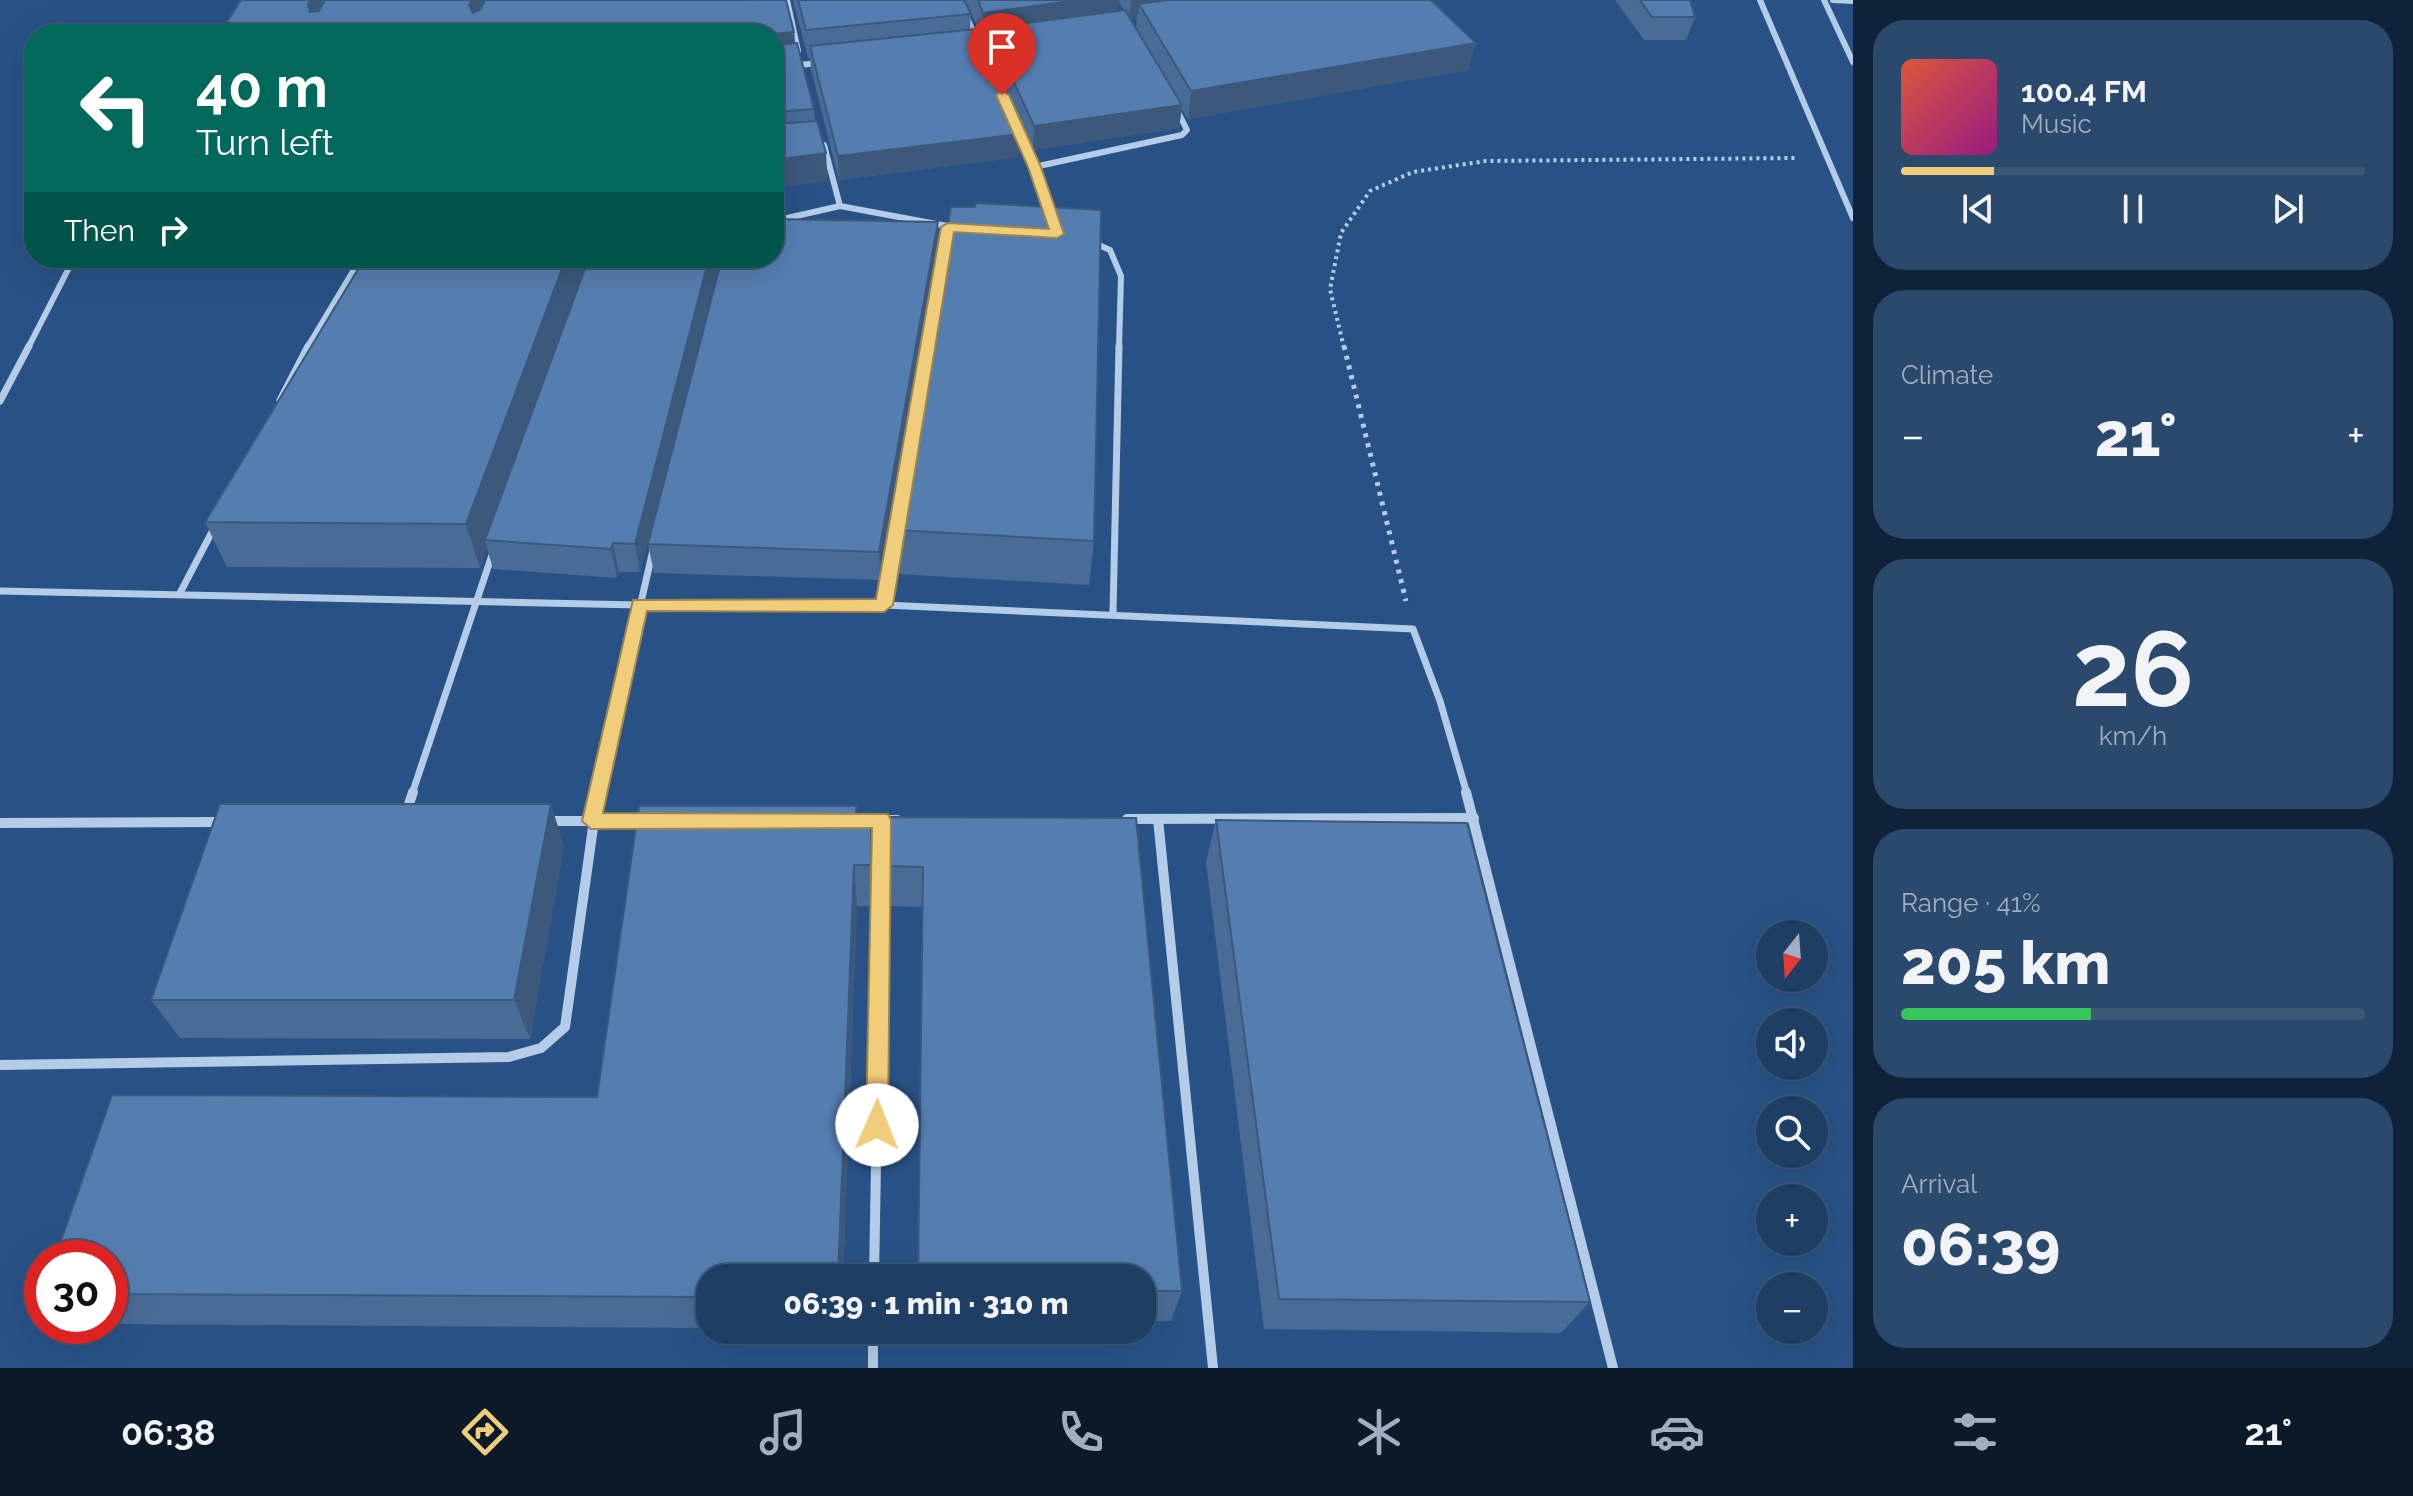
<!DOCTYPE html>
<meta charset="utf-8">
<style>
:root{--surface:#1e3e64;--page:#2b496d;--text:#f1f3f6;--muted:#a1aebf;--line:#3c5778;--accent:#f0cd7a}
body{margin:0;font-family:Raleway,sans-serif;background:var(--page);color:var(--text);height:100vh;display:flex;flex-direction:column;font-size:30px;white-space:nowrap}
*{box-sizing:border-box;margin:0}
p{font-size:26px;color:var(--muted)}
.icon{flex:none;width:44px;height:44px;fill:none;stroke:currentColor;stroke-width:2;stroke-linecap:round;stroke-linejoin:round}
.map{position:relative;flex:1;overflow:hidden}
.details{display:flex;flex-direction:column;gap:20px;padding:20px;background:#102237;width:560px}
.details>*{flex:none}
.banner{position:absolute;left:24px;top:24px;width:760px;height:244px;border-radius:32px;box-shadow:0 8px 32px #0002,0 0 0 2px var(--line);background:#00695c;color:#fff;overflow:hidden}
.needle{width:52px;rotate:197deg}
.tools{position:absolute;left:1756px;top:920px;display:grid;gap:16px}
.tools a{display:grid;place-items:center;width:72px;height:72px;border-radius:50%;background:var(--surface);box-shadow:0 8px 32px #0002,0 0 0 2px var(--line);font-size:40px}
.speed{position:absolute;left:24px;top:1240px;display:flex;gap:16px;font-size:40px;font-weight:700;text-align:center}
.speed>*{display:grid;place-content:center;width:104px;height:104px;border-radius:50%;background:var(--surface);box-shadow:0 8px 32px #0002,0 0 0 2px var(--line);line-height:1}
.speed .limit{border:12px solid #d22;background:#fff;color:#111}
.pin{position:absolute;display:grid;place-items:center;width:68px;height:68px;color:#fff;margin:-82px -34px;border-radius:50% 50% 50% 0;rotate:-45deg;box-shadow:0 0 8px #0007}
.pin .icon{rotate:45deg}
.me{position:absolute;width:88px;margin:-44px;rotate:1deg;stroke-linejoin:round;filter:drop-shadow(0 0 6px #0008)}
.turn{display:flex;align-items:center;gap:28px;height:168px;padding:0 40px;font-size:36px}
.turn .icon{width:104px;height:104px;stroke-width:2.5}
.turn b{display:block;font-size:56px;line-height:68px}
.then{display:flex;align-items:center;height:76px;padding:0 40px;background:#0003;gap:16px;font-size:30px}
.big{font-size:60px;font-weight:800;line-height:1.1}
.details .widget{flex:1;display:flex;flex-direction:column;justify-content:center;gap:12px;min-width:0;padding:0 28px;border-radius:32px;background:var(--page)}
.details .dial{align-items:center;gap:0}
.dial b{font-size:104px;line-height:1}
.song{display:flex;align-items:center;gap:24px}
.cover{width:96px;height:96px;border-radius:12px;background:linear-gradient(135deg,hsl(10 70% 55%),hsl(310 70% 35%))}
.played{height:8px;border-radius:4px;background:linear-gradient(90deg,var(--accent) 20%,var(--line) 20%)}
.keys{display:flex;justify-content:space-around;direction:ltr}
.heat{display:flex;justify-content:space-between;align-items:center;font-size:44px;direction:ltr}
.charge{height:12px;border-radius:6px;background:linear-gradient(90deg,#34c759 41%,var(--line) 0)}
.trip{position:absolute;left:696px;top:1264px;width:460px;height:80px;border-radius:32px;background:var(--surface);box-shadow:0 8px 32px #0002,0 0 0 2px var(--line);font-weight:800;line-height:80px;text-align:center}
.menu{display:flex;height:128px;justify-content:space-around;align-items:center;background:#0c1928;color:var(--muted)}
.menu .icon{width:56px;height:56px}
.menu .selected{color:var(--accent)}
.menu b{font-size:36px;color:var(--text)}
main{display:flex;flex:1;min-height:0}
.map>svg:first-child{display:block}
.lines{fill:none;stroke-linecap:round;stroke-linejoin:round}
.path-far1{stroke:#b4cce8;stroke-width:4;stroke-dasharray:3 4;stroke-linecap:butt}
.path{stroke:#b4cce8;stroke-width:5;stroke-dasharray:4 6;stroke-linecap:butt}
.minor-far2{stroke:#b4cce8;stroke-width:6}
.minor-far1{stroke:#b4cce8;stroke-width:7}
.minor{stroke:#b4cce8;stroke-width:10}
.wall{fill:#496c97;fill-rule:evenodd}
.shaded-wall{fill:#3c587b}
.building{fill:#557eb0;stroke:#3c587b;stroke-width:2}
.route{fill:#f0cd7a;stroke:#9c854f;stroke-width:2}
</style>
<main>
<div class="map">
<svg width="1853" height="1368" viewBox="0 0 1853 1368">
<rect width="100%" height="100%" fill="#285286"/>
<g class="lines">
<polyline class="path-far1" points="1344,348 1330,289 1341,233 1370,191 1413,172 1486,161 1797,158"/>
<polyline class="path" points="1344,346 1406,601"/>
<g class="minor-far2">
<polyline points="787,0 798,51"/>
<polyline points="958,0 977,39"/>
<polyline points="1760,0 1853,218"/>
<polyline points="1824,0 1853,62"/>
<polyline points="1833,0 1853,1"/>
<polyline points="774,67 821,63"/>
<polyline points="1017,128 1051,216"/>
<polyline points="824,145 840,206"/>
<polyline points="1034,167 1182,135 1187,130 1176,108"/>
<polyline points="774,221 840,206 958,228"/>
<polyline points="1090,241 1110,250 1121,276 1119,348"/>
<polyline points="324,258 358,262"/>
<polyline points="28,348 74,258"/>
<polyline points="307,348 361,258"/>
</g>
<g class="minor-far1">
<polyline points="280,400 308,346"/>
<polyline points="0,401 29,346"/>
<polyline points="0,591 639,605 884,605 1413,629 1440,701 1467,794"/>
<polyline points="180,593 215,526"/>
<polyline points="884,605 897,528"/>
<polyline points="1113,613 1119,346"/>
<polyline points="412,794 494,549"/>
<polyline points="597,794 653,550"/>
</g>
<g class="minor">
<polyline points="1466,792 1613,1368"/>
<polyline points="406,813 413,792"/>
<polyline points="1127,819 1474,818"/>
<polyline points="1158,819 1213,1368"/>
<polyline points="863,820 897,820"/>
<polyline points="547,821 645,821"/>
<polyline points="0,823 221,822"/>
<polyline points="0,1065 509,1057 541,1048 565,1027 598,792"/>
<polyline points="874,1278 882,820"/>
<polyline points="873,1330 873,1368"/>
</g>
</g>
<g class="wall">
<polygon points="793,0 964,0 971,14 970,30 1022,128 1021,152 1019,152 1019,157 839,180 811,69 810,57 808,58"/>
<path d="M 965,0 L 1431,0 L 1468,70 L 1188,119 L 1182,109 L 1179,128 L 1033,150 L 988,51 L 988,39 L 983,40 ZM 1118,1 L 1124,10 L 1118,11 ZM 1131,19 L 1137,19 L 1136,28 Z"/>
<polygon points="1615,0 1690,0 1695,17 1686,40 1644,40"/>
<polygon points="794,32 795,43 814,109 815,121 826,153 827,181 774,188 774,34"/>
<polygon points="938,251 880,580 654,573 648,544"/>
<polygon points="366,258 720,258 640,572 619,572 617,578 493,569 487,548 480,568 227,567 205,522"/>
<polygon points="895,530 1094,541 1089,585 896,574"/>
<polygon points="857,817 871,817 873,858 872,906 857,906 843,1278 710,1278 710,1328 110,1324 110,1258 597,1097"/>
<polygon points="1136,818 1182,1291 1171,1321 1142,1321 1142,1278 922,907 888,906 887,866"/>
<polygon points="1216,820 1590,1302 1561,1333 1264,1329 1206,862"/>
<polygon points="564,846 530,1039 180,1038 151,1000"/>
</g>
<g class="shaded-wall">
<polygon points="311,0 334,0 317,34 308,4"/>
<polygon points="472,0 490,0 475,32 469,5"/>
<polygon points="1078,0 1119,0 1117,21 989,28 988,39 983,40 983,13"/>
<polygon points="1131,0 1287,0 1139,4 1137,19 1129,20"/>
<polygon points="794,32 796,59 774,61 774,34"/>
<polygon points="1476,43 1468,70 1188,119 1191,91"/>
<polygon points="1182,105 1179,128 1033,150 1034,126"/>
<polygon points="1022,128 1021,152 1019,152 1019,157 839,180 838,156"/>
<polygon points="826,153 827,181 774,188 774,160"/>
<polygon points="938,222 938,251 880,580 879,552"/>
<polygon points="430,258 594,258 584,260 587,271 485,540 487,548 480,568 466,524"/>
<polygon points="709,258 720,258 640,572 635,544"/>
<polygon points="613,543 619,572 617,578 611,549"/>
<polygon points="551,804 564,846 530,1039 514,1000"/>
<polygon points="871,817 873,858 872,906 871,865"/>
<polygon points="854,865 857,906 843,1278 838,1278"/>
</g>
<g class="building">
<polygon points="241,0 311,0 308,4 310,12 319,11 325,0 472,0 469,5 473,13 480,10 485,0 786,0 794,32 771,34 219,34"/>
<polygon points="798,0 964,0 971,14 806,30"/>
<polygon points="978,0 1078,0 983,13"/>
<polygon points="1168,0 1431,0 1476,43 1191,91 1139,4"/>
<polygon points="1640,0 1690,0 1695,17 1652,17"/>
<polygon points="1125,10 1182,105 1034,126 989,28"/>
<polygon points="976,29 1022,128 1017,129 1020,134 838,156 810,46"/>
<polygon points="797,43 814,109 774,112 774,45"/>
<polygon points="817,121 826,153 774,160 774,124"/>
<polygon points="976,203 1101,210 1094,541 895,530 951,207 975,207"/>
<polygon points="774,219 938,222 879,552 648,544 722,258 774,258"/>
<polygon points="366,258 404,258 362,265"/>
<polygon points="404,258 566,258 466,524 205,522 360,266"/>
<polygon points="589,258 709,258 635,544 613,543 611,549 485,540"/>
<polygon points="220,804 551,804 514,1000 151,1000"/>
<polygon points="639,806 856,806 856,817 871,817 871,865 854,865 838,1278 710,1278 710,1297 110,1294 110,1258 55,1258 112,1095 597,1097"/>
<polygon points="888,817 1136,818 1182,1291 1142,1291 1142,1278 918,1278 923,867 887,866"/>
<polygon points="1216,820 1467,823 1590,1302 1279,1299"/>
</g>
<polygon class="route" points="1002,91 1009,95 1041,167 1064,234 1057,238 954,232 893,605 884,612 647,611 603,813 888,814 891,820 888,1125 885,1133 877,1136 869,1133 866,1125 872,828 591,829 582,821 633,600 876,599 941,227 948,223 1049,229 1028,167 996,95"/>
</svg>
<div class="tools">
<a><svg class="needle" viewBox="-14 -14 28 28"><path d="M0-13l5 13h-10z" fill="#e53935"/><path d="M0 13l5-13h-10z" fill="#a1aebf"/></svg></a>
<a><svg class="icon" aria-label="sound" viewBox="0 0 24 24"><path d="M4 9h4l5-4v14l-5-4H4zM17 9q2 3 0 6"/></svg></a>
<a><svg class="icon" aria-label="search" viewBox="0 0 24 24"><circle cx="10" cy="10" r="6"/><path d="M15 15l6 6"/></svg></a>
<a>+</a>
<a>−</a>
</div>
<div class="speed"><div class="limit">30</div></div>
<div class="pin" style="left:1002px;top:95px;background:#d93025"><svg class="icon" aria-label="arrive" viewBox="0 0 24 24"><path d="M6 21V4h12l-3 4 3 4H6"/></svg></div>
<svg class="me" style="left:877px;top:1125px" viewBox="-20 -20 40 40"><circle r="19" fill="#fff"/><path d="M0-13L10 11 0 6-10 11z" fill="#f0cd7a"/></svg>
<div class="trip">06:39 · 1 min · 310 m</div>
<div class="banner">
<div class="turn"><svg class="icon" aria-label="left" viewBox="0 0 24 24"><path d="M17 20v-9H6M10 6l-5 5 5 5"/></svg><div><b>40 m</b>Turn left</div></div>
<div class="then">Then<svg class="icon" aria-label="right" viewBox="0 0 24 24"><path d="M7 20v-9h11M14 6l5 5-5 5"/></svg></div>
</div>
</div>
<section class="details">
<div class="widget">
<div class="song"><i class="cover"></i><div><b>100.4 FM</b><p>Music</p></div></div>
<div class="played"></div>
<div class="keys"><svg class="icon" aria-label="previous" viewBox="0 0 24 24"><path d="M18 5L8 12l10 7zM5 5v14"/></svg><svg class="icon" aria-label="pause" viewBox="0 0 24 24"><path d="M8 5v14M16 5v14"/></svg><svg class="icon" aria-label="next" viewBox="0 0 24 24"><path d="M6 5l10 7-10 7zM19 5v14"/></svg></div>
</div>
<div class="widget"><p>Climate</p>
<div class="heat"><a>−</a><b class="big">21°</b><a>+</a></div>
</div>
<div class="widget dial"><b>26</b><p>km/h</p></div>
<div class="widget"><p>Range · 41%</p><b class="big">205 km</b><div class="charge"></div></div>
<div class="widget"><p>Arrival</p><b class="big">06:39</b></div>
</section>
</main>
<nav class="menu">
<b>06:38</b>
<svg class="icon selected" aria-label="directions" viewBox="0 0 24 24"><path d="M12 3l9 9-9 9-9-9zM9 14v-3h6M13 9l2 2-2 2"/></svg>
<svg class="icon" aria-label="music" viewBox="0 0 24 24"><path d="M9 18V5l10-2v13"/><circle cx="6" cy="18" r="3"/><circle cx="16" cy="16" r="3"/></svg>
<svg class="icon" aria-label="phone" viewBox="0 0 24 24"><path d="M5 4h4l2 5-3 2q2 4 5 5l2-3 5 2v4C11 20 4 13 5 4z"/></svg>
<svg class="icon" aria-label="climate" viewBox="0 0 24 24"><path d="M12 3v18M4 7l16 10M4 17L20 7"/></svg>
<svg class="icon" aria-label="car" viewBox="0 0 24 24"><path d="M5 17H2v-5l4-1 3-4h7l3 4 3 1v5h-3M9 17h6M6 11h13"/><circle cx="7" cy="17" r="2"/><circle cx="17" cy="17" r="2"/></svg>
<svg class="icon" aria-label="filters" viewBox="0 0 24 24"><path d="M4 7h16M4 17h16"/><circle cx="9" cy="7" r="2"/><circle cx="15" cy="17" r="2"/></svg>
<b>21°</b>
</nav>
